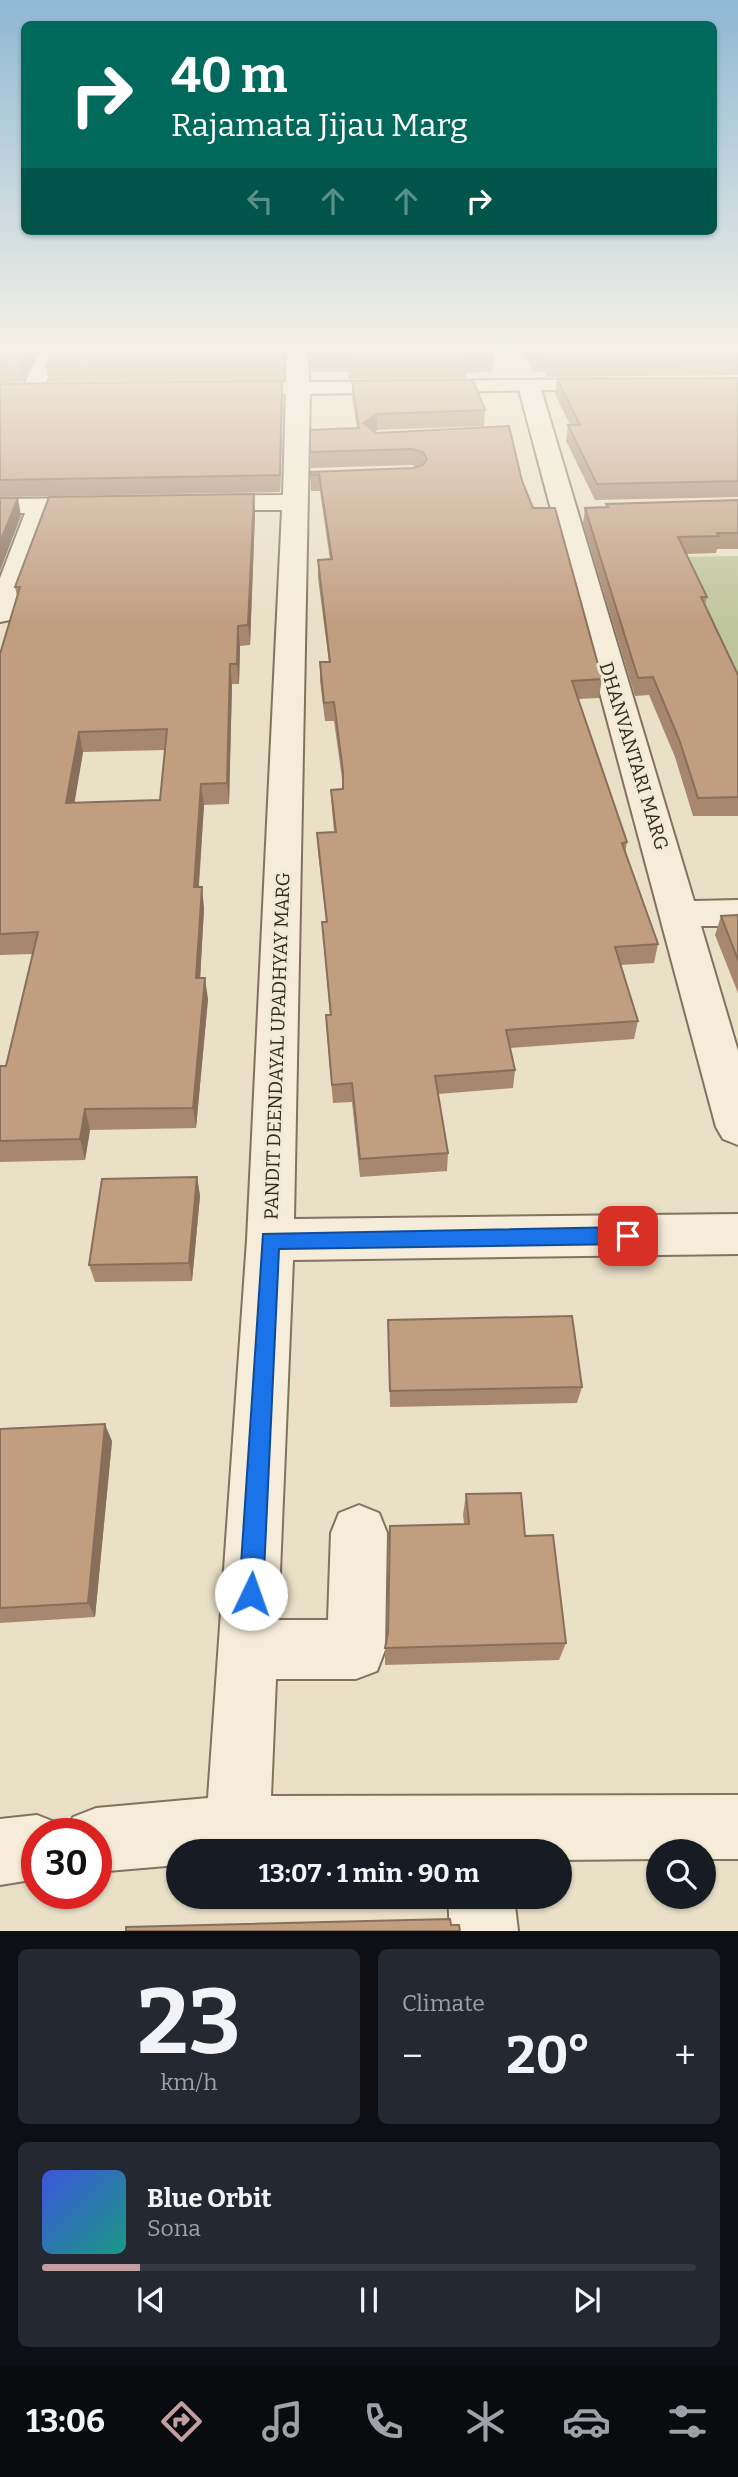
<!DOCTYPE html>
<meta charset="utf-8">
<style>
:root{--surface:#171b24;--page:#242831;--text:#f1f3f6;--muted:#9ea1a6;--line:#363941;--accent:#c39ea0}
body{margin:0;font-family:Bitter,serif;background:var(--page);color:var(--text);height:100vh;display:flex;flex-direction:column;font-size:26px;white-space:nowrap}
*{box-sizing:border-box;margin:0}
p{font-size:23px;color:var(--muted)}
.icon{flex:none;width:38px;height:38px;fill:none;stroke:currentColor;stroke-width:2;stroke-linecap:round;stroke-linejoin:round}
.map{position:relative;height:1931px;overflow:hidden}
.side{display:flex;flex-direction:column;gap:18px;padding:18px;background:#0d0f14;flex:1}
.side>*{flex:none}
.banner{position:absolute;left:21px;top:21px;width:696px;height:214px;border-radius:10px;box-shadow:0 2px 5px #0004;background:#00695c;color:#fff;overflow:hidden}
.fabs{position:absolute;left:646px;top:1839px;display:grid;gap:14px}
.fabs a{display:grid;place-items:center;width:70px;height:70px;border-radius:50%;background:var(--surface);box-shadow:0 2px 5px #0004;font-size:35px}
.speed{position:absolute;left:21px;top:1818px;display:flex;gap:14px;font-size:35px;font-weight:700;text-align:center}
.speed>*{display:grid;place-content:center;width:91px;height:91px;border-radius:50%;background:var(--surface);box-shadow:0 2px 5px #0004;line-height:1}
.speed .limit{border:10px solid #d22;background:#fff;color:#111}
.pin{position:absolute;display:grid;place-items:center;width:60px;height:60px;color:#fff;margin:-30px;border-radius:14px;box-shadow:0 4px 10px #0006}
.me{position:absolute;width:77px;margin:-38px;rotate:3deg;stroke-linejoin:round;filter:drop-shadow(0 0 5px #0008)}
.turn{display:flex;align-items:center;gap:24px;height:147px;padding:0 35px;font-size:32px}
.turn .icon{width:91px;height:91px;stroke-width:2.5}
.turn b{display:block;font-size:49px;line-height:60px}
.lanes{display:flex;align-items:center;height:66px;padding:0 35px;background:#0003;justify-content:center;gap:35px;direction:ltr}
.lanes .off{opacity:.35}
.big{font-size:52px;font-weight:700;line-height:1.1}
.side .tile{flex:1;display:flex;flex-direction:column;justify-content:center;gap:10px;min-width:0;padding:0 24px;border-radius:10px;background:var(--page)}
.side .dial{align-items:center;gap:0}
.dial b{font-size:91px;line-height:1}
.song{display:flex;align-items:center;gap:21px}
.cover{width:84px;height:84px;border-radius:10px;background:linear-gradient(135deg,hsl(230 70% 55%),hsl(170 70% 35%))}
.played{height:7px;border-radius:4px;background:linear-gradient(90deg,var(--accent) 15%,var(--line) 15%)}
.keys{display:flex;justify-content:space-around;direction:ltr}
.heat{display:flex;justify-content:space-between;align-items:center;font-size:38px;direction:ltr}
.side .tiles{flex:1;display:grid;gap:18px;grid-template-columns:1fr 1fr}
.tile:last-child{grid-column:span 2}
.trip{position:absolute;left:166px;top:1839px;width:406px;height:70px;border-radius:35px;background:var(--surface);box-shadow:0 2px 5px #0004;font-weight:700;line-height:70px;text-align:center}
.dock{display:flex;height:112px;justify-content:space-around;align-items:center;background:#090b0e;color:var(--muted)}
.dock .icon{width:49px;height:49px}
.dock .on{color:var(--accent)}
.dock b{font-size:32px;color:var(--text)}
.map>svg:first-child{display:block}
.green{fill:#c0c69c}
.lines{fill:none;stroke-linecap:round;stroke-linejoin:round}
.minor-casing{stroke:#82725e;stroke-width:4}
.tertiary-casing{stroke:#82725e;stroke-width:4}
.minor{fill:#f5edd9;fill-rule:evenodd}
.tertiary{fill:#f5edd9;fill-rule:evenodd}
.wall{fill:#a7886f;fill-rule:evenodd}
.shaded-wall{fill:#886f5a}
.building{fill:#c29e81;stroke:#886f5a;stroke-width:2;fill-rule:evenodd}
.route{fill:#1a73e8;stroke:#114b97;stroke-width:2}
.labels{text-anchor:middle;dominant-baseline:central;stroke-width:6;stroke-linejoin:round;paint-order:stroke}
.street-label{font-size:19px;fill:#342b20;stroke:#f1ead6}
</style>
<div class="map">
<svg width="738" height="1931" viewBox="0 0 738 1931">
<rect width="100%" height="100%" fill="#e9e0c7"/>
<polygon class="green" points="738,556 738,693 677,557"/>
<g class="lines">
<defs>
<g id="minor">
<polygon points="40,351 60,351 40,396 24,396 21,391"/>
<polygon points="287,351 307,351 310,389 294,1219 738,1214 738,1254 293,1260 278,1620 328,1620 331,1533 339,1513 359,1505 379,1513 387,1533 385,1650 377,1671 356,1679 276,1679 271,1796 738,1795 738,1859 704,1859 704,1852 658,1852 658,1859 560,1860 560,1852 178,1852 178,1865 96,1872 96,1834 66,1834 73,1817 96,1808 208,1798 247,1240 282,510 203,510 194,508 191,503 194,498 203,496 283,495"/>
<polygon points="529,380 540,386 694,901 738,900 738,926 701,926 738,1051 738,1145 723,1139 716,1127 518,386"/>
<polygon points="97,498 106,500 109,505 106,510 51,513 14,614 10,620 0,622 0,578 25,513 0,513 0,499"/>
<polygon points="37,1815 60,1824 64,1834 37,1834 37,1879 0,1885 0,1819"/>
<polygon points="448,1897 514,1897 518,1931 450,1931"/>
</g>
<polygon id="tertiary" points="607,379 618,385 614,389 230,395 219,389 230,383"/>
</defs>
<use href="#minor" class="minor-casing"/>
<use href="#tertiary" class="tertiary-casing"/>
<use href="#minor" class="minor"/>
<use href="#tertiary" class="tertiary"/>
</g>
<g class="wall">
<polygon points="0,351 38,351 22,382 0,383"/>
<polygon points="53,351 287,351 284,380 49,382 46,366"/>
<polygon points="309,351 493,357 492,372 466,373 466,378 349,379 348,372 310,372"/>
<polygon points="523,351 738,351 738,375 547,377 544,372 533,372"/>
<polygon points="738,378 738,497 595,500 566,441 568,425 570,425 555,394 557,379"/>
<polygon points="282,381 283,397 280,492 0,497 0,384"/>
<polygon points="352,381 485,410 484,426 377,430 374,432 522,481 602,679 599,698 578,699 627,842 625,853 658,944 654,963 621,965 638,1021 634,1039 510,1048 515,1070 513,1088 438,1094 448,1153 447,1171 360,1177 352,1102 333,1103 327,1034 326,1015 330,1015 322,922 326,922 318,852 317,833 334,832 332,809 331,790 343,789 343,786 334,721 325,721 320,681 320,662 329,662 318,578 318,560 330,560 320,491 311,491 310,472 413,468 417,467 412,465 311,468 310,430 357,428 352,396"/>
<path d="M 254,494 L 255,513 L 250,645 L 240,646 L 239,684 L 232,684 L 229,804 L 204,805 L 199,887 L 204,908 L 200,978 L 208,999 L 196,1128 L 90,1130 L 85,1160 L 0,1162 L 0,1066 L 6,1066 L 33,954 L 0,955 L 0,654 L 17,596 L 15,587 ZM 165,750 L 160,800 L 74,803 L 83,752 Z"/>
<polygon points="738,500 738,549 717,549 716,553 686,554 707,597 705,605 738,675 738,816 693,816 675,757 649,695 635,696 583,524 585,508 606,507 606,504"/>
<polygon points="738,915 738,993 715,935 721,916"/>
<polygon points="197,1177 200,1196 192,1281 95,1282 89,1265"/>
<polygon points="388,1320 582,1387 577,1403 390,1407"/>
<polygon points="0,1429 112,1441 95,1617 0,1623"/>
<polygon points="466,1494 525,1536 566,1643 559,1660 385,1665 385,1648 464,1524 463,1515"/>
</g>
<g class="shaded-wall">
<polygon points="27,351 38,351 22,382 19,366"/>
<polygon points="284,351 287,351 284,380 283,364"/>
<polygon points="282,381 283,397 280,492 280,475"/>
<polygon points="377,414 377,430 364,439 363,423"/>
<polygon points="254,494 255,513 250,645 248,625"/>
<polygon points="18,498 21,516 0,571 0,542"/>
<polygon points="238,626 240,646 239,684 237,664"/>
<polygon points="230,664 232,684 229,804 227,783"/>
<polygon points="79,732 83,752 71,824 66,803"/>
<polygon points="201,784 204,805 197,908 194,887"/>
<polygon points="202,887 204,908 199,999 196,978"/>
<polygon points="205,978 208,999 196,1128 193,1108"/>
<polygon points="85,1109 90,1130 85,1160 80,1139"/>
<polygon points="197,1177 200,1196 192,1281 189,1263"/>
<polygon points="105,1424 112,1441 95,1617 88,1603"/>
</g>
<g class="building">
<polygon points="0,351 27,351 19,366 0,367"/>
<polygon points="53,351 284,351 283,364 46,366"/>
<polygon points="309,351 492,351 493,357 464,357 467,362 349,363 348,356 309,357"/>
<polygon points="532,351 738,351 738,361 549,362 546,357 534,357"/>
<polygon points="738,378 738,481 597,484 568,425 580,425 557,379"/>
<polygon points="473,380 485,410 377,414 363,423 376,433 509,426 522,481 533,508 555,508 602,679 572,681 627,842 622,843 658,944 615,947 638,1021 506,1030 515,1070 435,1076 448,1153 360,1159 352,1083 332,1085 326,1015 331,1015 322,922 327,922 317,833 336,832 331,790 343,789 343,772 334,702 324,703 320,662 330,662 318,560 332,559 319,474 310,475 310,472 413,468 423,465 427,459 423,452 412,449 310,452 310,430 359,428 352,381"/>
<polygon points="282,381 280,475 0,480 0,384"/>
<path d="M 254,494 L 248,625 L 238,626 L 237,664 L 230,664 L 227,783 L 201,784 L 194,887 L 202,887 L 196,978 L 205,978 L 193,1108 L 85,1109 L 80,1139 L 0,1141 L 0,1066 L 6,1066 L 38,932 L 0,934 L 0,654 L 20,587 L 15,587 L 49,497 ZM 167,729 L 160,800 L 66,803 L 79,732 Z"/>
<polygon points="0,498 18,498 0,542"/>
<polygon points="738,500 738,533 717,533 719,536 678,537 707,597 701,597 738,675 738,797 698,798 679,739 653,677 638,678 585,508 608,507 606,504"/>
<polygon points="738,915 738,960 721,916"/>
<polygon points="197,1177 189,1263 89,1265 102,1179"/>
<polygon points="572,1316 582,1387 390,1391 388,1320"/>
<polygon points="105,1424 88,1603 0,1608 0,1429"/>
<polygon points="521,1493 525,1536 553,1535 566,1643 385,1648 388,1633 390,1526 469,1524 466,1494"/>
<polygon points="450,1919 451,1925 459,1925 460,1931 126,1931 126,1927"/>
</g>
<linearGradient id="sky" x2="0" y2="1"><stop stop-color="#8eb8d4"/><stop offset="0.56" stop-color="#f5f1e6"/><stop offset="1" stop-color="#f5f1e6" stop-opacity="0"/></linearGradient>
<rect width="738" height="622" fill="url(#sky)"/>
<polygon class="route" points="628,1227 635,1230 638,1236 635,1242 628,1244 279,1249 263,1594 259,1603 251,1606 242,1603 239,1594 263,1234"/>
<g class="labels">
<g class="street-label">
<text transform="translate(634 756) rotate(73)">DHANVANTARI MARG</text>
<text transform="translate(277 1046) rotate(-88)">PANDIT DEENDAYAL UPADHYAY MARG</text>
</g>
</g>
</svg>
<div class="fabs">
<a><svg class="icon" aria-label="search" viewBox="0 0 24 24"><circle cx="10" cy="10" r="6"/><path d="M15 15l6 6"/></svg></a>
</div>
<div class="speed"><div class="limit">30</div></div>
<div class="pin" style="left:628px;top:1236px;background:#d93025"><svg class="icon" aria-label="arrive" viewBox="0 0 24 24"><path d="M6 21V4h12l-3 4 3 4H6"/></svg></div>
<svg class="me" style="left:251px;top:1594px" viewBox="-20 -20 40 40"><circle r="19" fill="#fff"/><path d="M0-13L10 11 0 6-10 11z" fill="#1a73e8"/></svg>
<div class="trip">13:07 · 1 min · 90 m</div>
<div class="banner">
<div class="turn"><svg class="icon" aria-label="right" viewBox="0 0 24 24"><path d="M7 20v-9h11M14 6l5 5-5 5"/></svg><div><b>40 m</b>Rajamata Jijau Marg</div></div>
<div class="lanes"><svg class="icon off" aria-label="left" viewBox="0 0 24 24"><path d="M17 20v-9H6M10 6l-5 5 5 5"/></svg><svg class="icon off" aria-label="ahead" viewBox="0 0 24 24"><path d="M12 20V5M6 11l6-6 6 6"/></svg><svg class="icon off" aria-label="ahead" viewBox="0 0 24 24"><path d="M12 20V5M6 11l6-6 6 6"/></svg><svg class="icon" aria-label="right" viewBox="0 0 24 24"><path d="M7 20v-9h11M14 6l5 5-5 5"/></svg></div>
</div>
</div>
<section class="side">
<div class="tiles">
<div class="tile dial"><b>23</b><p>km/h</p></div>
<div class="tile"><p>Climate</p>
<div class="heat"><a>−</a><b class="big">20°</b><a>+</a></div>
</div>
<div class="tile">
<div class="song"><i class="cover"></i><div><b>Blue Orbit</b><p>Sona</p></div></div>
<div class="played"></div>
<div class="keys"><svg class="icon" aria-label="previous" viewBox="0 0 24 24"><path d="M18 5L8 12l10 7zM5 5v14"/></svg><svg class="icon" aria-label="pause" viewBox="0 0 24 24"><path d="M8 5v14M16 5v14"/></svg><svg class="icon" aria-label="next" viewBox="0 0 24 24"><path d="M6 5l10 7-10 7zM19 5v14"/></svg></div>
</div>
</div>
</section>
<nav class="dock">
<b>13:06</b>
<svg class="icon on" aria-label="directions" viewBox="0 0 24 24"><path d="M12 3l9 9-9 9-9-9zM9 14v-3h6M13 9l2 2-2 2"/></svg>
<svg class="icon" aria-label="music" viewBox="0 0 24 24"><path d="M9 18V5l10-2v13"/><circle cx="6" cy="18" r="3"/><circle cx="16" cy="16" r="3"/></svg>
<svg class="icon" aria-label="phone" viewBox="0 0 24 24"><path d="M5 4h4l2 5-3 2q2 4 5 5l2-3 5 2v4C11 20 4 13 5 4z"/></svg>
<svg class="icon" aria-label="climate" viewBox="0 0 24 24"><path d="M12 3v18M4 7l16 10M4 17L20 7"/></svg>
<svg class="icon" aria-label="car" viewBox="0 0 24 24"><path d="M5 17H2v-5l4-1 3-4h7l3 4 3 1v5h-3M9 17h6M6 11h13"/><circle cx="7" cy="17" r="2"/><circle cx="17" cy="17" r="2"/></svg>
<svg class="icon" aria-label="filters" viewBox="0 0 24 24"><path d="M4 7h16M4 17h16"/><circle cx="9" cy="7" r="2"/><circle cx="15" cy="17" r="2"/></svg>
</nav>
